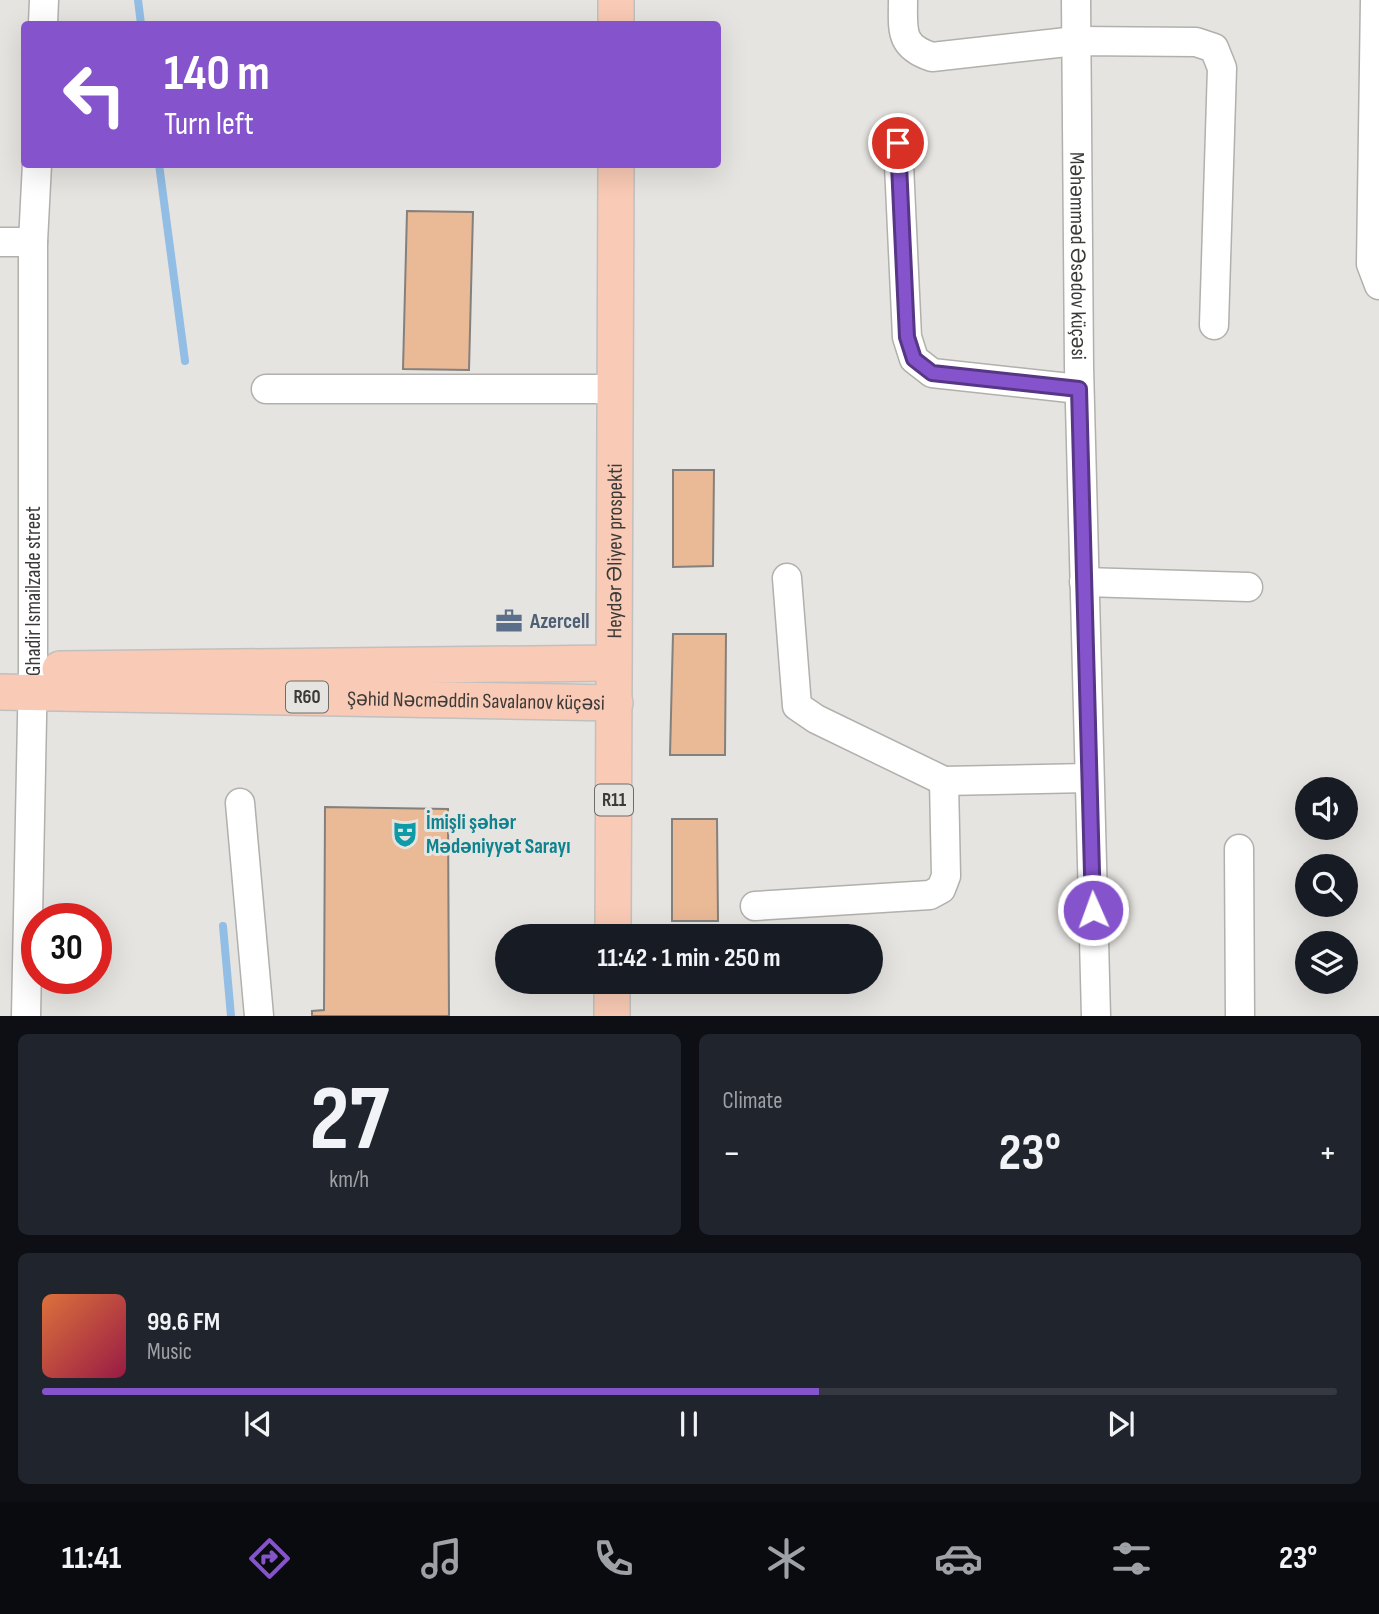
<!DOCTYPE html>
<meta charset="utf-8">
<style>
:root{--surface:#171b24;--page:#20242c;--text:#f1f3f6;--muted:#9ea1a6;--line:#363941;--accent:#8553cc}
body{margin:0;font-family:"Sofia Sans Condensed",sans-serif;background:var(--page);color:var(--text);height:100vh;display:flex;flex-direction:column;font-size:26px;white-space:nowrap}
*{box-sizing:border-box;margin:0}
p{font-size:23px;color:var(--muted)}
.icon{flex:none;width:38px;height:38px;fill:none;stroke:currentColor;stroke-width:2;stroke-linecap:round;stroke-linejoin:round}
.map{position:relative;height:1016px;overflow:hidden}
.details{display:flex;flex-direction:column;gap:18px;padding:18px;background:#0d0f14;flex:1}
.details>*{flex:none}
.banner{position:absolute;left:21px;top:21px;width:700px;height:147px;border-radius:7px;box-shadow:0 7px 28px #0002;background:#8553cc;color:#fff;overflow:hidden}
.fabs{position:absolute;left:1295px;top:777px;display:grid;gap:14px}
.fabs a{display:grid;place-items:center;width:63px;height:63px;border-radius:50%;background:var(--surface);box-shadow:0 7px 28px #0002;font-size:35px}
.speed{position:absolute;left:21px;top:903px;display:flex;gap:14px;font-size:35px;font-weight:700;text-align:center}
.speed>*{display:grid;place-content:center;width:91px;height:91px;border-radius:50%;background:var(--surface);box-shadow:0 7px 28px #0002;line-height:1}
.speed .limit{border:10px solid #d22;background:#fff;color:#111}
.pin{position:absolute;display:grid;place-items:center;width:60px;height:60px;color:#fff;margin:-30px;border:4px solid #fff;border-radius:50%;box-shadow:0 2px 7px #0007}
.me{position:absolute;width:77px;margin:-38px;rotate:358deg;stroke-linejoin:round;filter:drop-shadow(0 0 5px #0008)}
.turn{display:flex;align-items:center;gap:24px;height:147px;padding:0 28px;font-size:32px}
.turn .icon{width:91px;height:91px;stroke-width:2.5}
.turn b{display:block;font-size:49px;line-height:60px}
.big{font-size:52px;font-weight:700;line-height:1.1}
.details .card{flex:1;display:flex;flex-direction:column;justify-content:center;gap:10px;min-width:0;padding:0 24px;border-radius:10px;background:var(--page)}
.details .dial{align-items:center;gap:0}
.dial b{font-size:91px;line-height:1}
.song{display:flex;align-items:center;gap:21px}
.cover{width:84px;height:84px;border-radius:10px;background:linear-gradient(135deg,hsl(20 70% 55%),hsl(340 70% 35%))}
.played{height:7px;border-radius:4px;background:linear-gradient(90deg,var(--accent) 60%,var(--line) 60%)}
.keys{display:flex;justify-content:space-around;direction:ltr}
.heat{display:flex;justify-content:space-between;align-items:center;font-size:38px;direction:ltr}
.details .tiles{flex:1;display:grid;gap:18px;grid-template-columns:1fr 1fr}
.card:last-child{grid-column:span 2}
.trip{position:absolute;left:495px;top:924px;width:388px;height:70px;border-radius:35px;background:var(--surface);box-shadow:0 7px 28px #0002;font-weight:700;line-height:70px;text-align:center}
.tabs{display:flex;height:112px;justify-content:space-around;align-items:center;background:#090b0e;color:var(--muted)}
.tabs .icon{width:49px;height:49px}
.tabs .selected{color:var(--accent)}
.tabs b{font-size:32px;color:var(--text)}
.map>svg:first-child{display:block}
.lines{fill:none;stroke-linecap:round;stroke-linejoin:round}
.stream{stroke:#92bde5;stroke-width:8}
.building{fill:#eab996;stroke:#84807d;stroke-width:2}
.minor-casing{stroke:#b2b0ac;stroke-width:31}
.major-casing{stroke:#c0c0bf;stroke-width:38}
.minor{stroke:#fff;stroke-width:28}
.major{stroke:#f9cab5;stroke-width:35}
.route-casing{stroke:#563685;stroke-width:18}
.route{stroke:#8553cc;stroke-width:12}
.labels{text-anchor:middle;dominant-baseline:central;stroke-width:6;stroke-linejoin:round;paint-order:stroke}
.shield{fill:#e6e4e0;stroke:#6e6d6a;stroke-width:2}
.shield-label{font-size:19px;font-weight:bold;fill:#3b3a38}
.street-label{font-size:21px;fill:#3b3a38;stroke:#e6e4e0}
.service-label{font-size:21px;font-weight:bold;fill:#4e5e75;stroke:#e6e4e0;text-anchor:start}
.culture-label{font-size:21px;font-weight:bold;fill:#0d838f;stroke:#e6e4e0;text-anchor:start}
</style>
<div class="map">
<svg width="1379" height="1016" viewBox="0 0 1379 1016">
<rect width="100%" height="100%" fill="#e6e4e0"/>
<g class="lines">
<g class="stream">
<polyline points="138,0 141,24"/>
<polyline points="159,164 185,361"/>
<polyline points="223,926 231,1016"/>
</g>
</g>
<g class="building">
<polygon points="407,211 473,212 469,370 403,369"/>
<polygon points="673,470 714,470 713,566 673,567"/>
<polygon points="673,634 726,634 725,755 670,755"/>
<polygon points="325,807 448,809 449,1016 312,1016 312,1011 324,1010"/>
<polygon points="672,819 717,819 718,921 672,921"/>
</g>
<g class="lines">
<defs>
<g id="minor">
<path d="M 903,0 C 903,30 899,46 932,57 L 1076,41 L 1196,42 L 1214,48 L 1222,68 L 1214,325"/>
<path id="s1" d="M 1076,0 L 1079,367 L 1096,1016"/>
<polyline points="1375,0 1371,264 1379,285"/>
<polyline points="43,24 44,0"/>
<polyline points="898,143 907,337 914,359 932,373 1079,389"/>
<polyline points="0,242 33,242"/>
<polyline points="266,389 616,389"/>
<polyline points="787,578 797,706 816,719 944,781 1089,778"/>
<polyline points="1084,582 1248,587"/>
<polyline points="240,803 259,1016"/>
<polyline points="1239,849 1240,1016"/>
<polyline points="755,906 930,895 941,889 946,876 944,781"/>
<path id="s2" d="M 26,1016 L 33,669 L 33,242 L 37,164"/>
</g>
<g id="major">
<polyline points="616,24 616,0"/>
<polyline points="60,669 613,663"/>
<path id="s3" d="M 0,692 L 615,703"/>
<path id="s4" d="M 613,936 L 616,164"/>
<polyline points="612,1016 612,982"/>
</g>
</defs>
<use href="#minor" class="minor-casing"/>
<use href="#major" class="major-casing"/>
<use href="#minor" class="minor"/>
<use href="#major" class="major"/>
</g>
<g class="lines">
<defs>
<polyline id="route" points="898,143 907,337 914,359 932,373 1079,389 1093,910"/>
</defs>
<use href="#route" class="route-casing"/>
<use href="#route" class="route"/>
</g>
<defs>
<symbol id="office-bare" viewBox="-9 -9 18 18"><path d="M-6-3h4V-5.5h4V-3h4V5H-6ZM-1-4.5V-3h2v-1.5ZM-6 0V1H6V0Z" fill="#5c6f8a" stroke="#e6e4e0" stroke-width="2.5" paint-order="stroke"/></symbol>
<symbol id="theatre-bare" viewBox="-9 -9 18 18"><path d="M-5-5.5Q0-4 5-5.5V0Q5 5 0 6Q-5 5-5 0ZM-3.3-2.5H-1v1.5H-3.3ZM1-2.5H3.3v1.5H1ZM-2.8 1Q0 5.5 2.8 1Z" fill="#0f9aa8" stroke="#e6e4e0" stroke-width="2.5" paint-order="stroke"/></symbol>
</defs>
<g fill-rule="evenodd">
<use href="#office-bare" x="490" y="602" width="38" height="38"/>
<use href="#theatre-bare" x="386" y="815" width="38" height="38"/>
</g>
<g class="labels">
<g class="shield">
<rect x="286" y="681.5" width="42" height="31" rx="5"/>
<rect x="595" y="784.5" width="38" height="31" rx="5"/>
</g>
<g class="shield-label">
<text x="307" y="697">R60</text>
<text x="614" y="800">R11</text>
</g>
<g class="street-label">
<text stroke="none"><textPath href="#s1" startOffset="256">Məhəmməd Əsədov küçəsi</textPath></text>
<text stroke="none"><textPath href="#s4" startOffset="385">Heydər Əliyev prospekti</textPath></text>
<text stroke="none"><textPath href="#s2" startOffset="425">Ghadir Ismailzade street</textPath></text>
<text stroke="none"><textPath href="#s3" startOffset="476">Şəhid Nəcməddin Savalanov küçəsi</textPath></text>
</g>
<g class="service-label">
<text x="530" y="621">Azercell</text>
</g>
<g class="culture-label">
<text x="426" y="822">İmişli şəhər<tspan x="426" dy="24">Mədəniyyət Sarayı</tspan></text>
</g>
</g>
</svg>
<div class="fabs">
<a><svg class="icon" aria-label="sound" viewBox="0 0 24 24"><path d="M4 9h4l5-4v14l-5-4H4zM17 9q2 3 0 6"/></svg></a>
<a><svg class="icon" aria-label="search" viewBox="0 0 24 24"><circle cx="10" cy="10" r="6"/><path d="M15 15l6 6"/></svg></a>
<a><svg class="icon" aria-label="layers" viewBox="0 0 24 24"><path d="M12 4l9 5-9 5-9-5zM3 14l9 5 9-5"/></svg></a>
</div>
<div class="speed"><div class="limit">30</div></div>
<div class="pin" style="left:898px;top:143px;background:#d93025"><svg class="icon" aria-label="arrive" viewBox="0 0 24 24"><path d="M6 21V4h12l-3 4 3 4H6"/></svg></div>
<svg class="me" style="left:1093px;top:910px" viewBox="-20 -20 40 40"><circle r="17" fill="#8553cc" stroke="#fff" stroke-width="3"/><path d="M0-11L8 9 0 5-8 9z" fill="#fff"/></svg>
<div class="trip">11:42 · 1 min · 250 m</div>
<div class="banner">
<div class="turn"><svg class="icon" aria-label="left" viewBox="0 0 24 24"><path d="M17 20v-9H6M10 6l-5 5 5 5"/></svg><div><b>140 m</b>Turn left</div></div>
</div>
</div>
<section class="details">
<div class="tiles">
<div class="card dial"><b>27</b><p>km/h</p></div>
<div class="card"><p>Climate</p>
<div class="heat"><a>−</a><b class="big">23°</b><a>+</a></div>
</div>
<div class="card">
<div class="song"><i class="cover"></i><div><b>99.6 FM</b><p>Music</p></div></div>
<div class="played"></div>
<div class="keys"><svg class="icon" aria-label="previous" viewBox="0 0 24 24"><path d="M18 5L8 12l10 7zM5 5v14"/></svg><svg class="icon" aria-label="pause" viewBox="0 0 24 24"><path d="M8 5v14M16 5v14"/></svg><svg class="icon" aria-label="next" viewBox="0 0 24 24"><path d="M6 5l10 7-10 7zM19 5v14"/></svg></div>
</div>
</div>
</section>
<nav class="tabs">
<b>11:41</b>
<svg class="icon selected" aria-label="directions" viewBox="0 0 24 24"><path d="M12 3l9 9-9 9-9-9zM9 14v-3h6M13 9l2 2-2 2"/></svg>
<svg class="icon" aria-label="music" viewBox="0 0 24 24"><path d="M9 18V5l10-2v13"/><circle cx="6" cy="18" r="3"/><circle cx="16" cy="16" r="3"/></svg>
<svg class="icon" aria-label="phone" viewBox="0 0 24 24"><path d="M5 4h4l2 5-3 2q2 4 5 5l2-3 5 2v4C11 20 4 13 5 4z"/></svg>
<svg class="icon" aria-label="climate" viewBox="0 0 24 24"><path d="M12 3v18M4 7l16 10M4 17L20 7"/></svg>
<svg class="icon" aria-label="car" viewBox="0 0 24 24"><path d="M5 17H2v-5l4-1 3-4h7l3 4 3 1v5h-3M9 17h6M6 11h13"/><circle cx="7" cy="17" r="2"/><circle cx="17" cy="17" r="2"/></svg>
<svg class="icon" aria-label="filters" viewBox="0 0 24 24"><path d="M4 7h16M4 17h16"/><circle cx="9" cy="7" r="2"/><circle cx="15" cy="17" r="2"/></svg>
<b>23°</b>
</nav>
